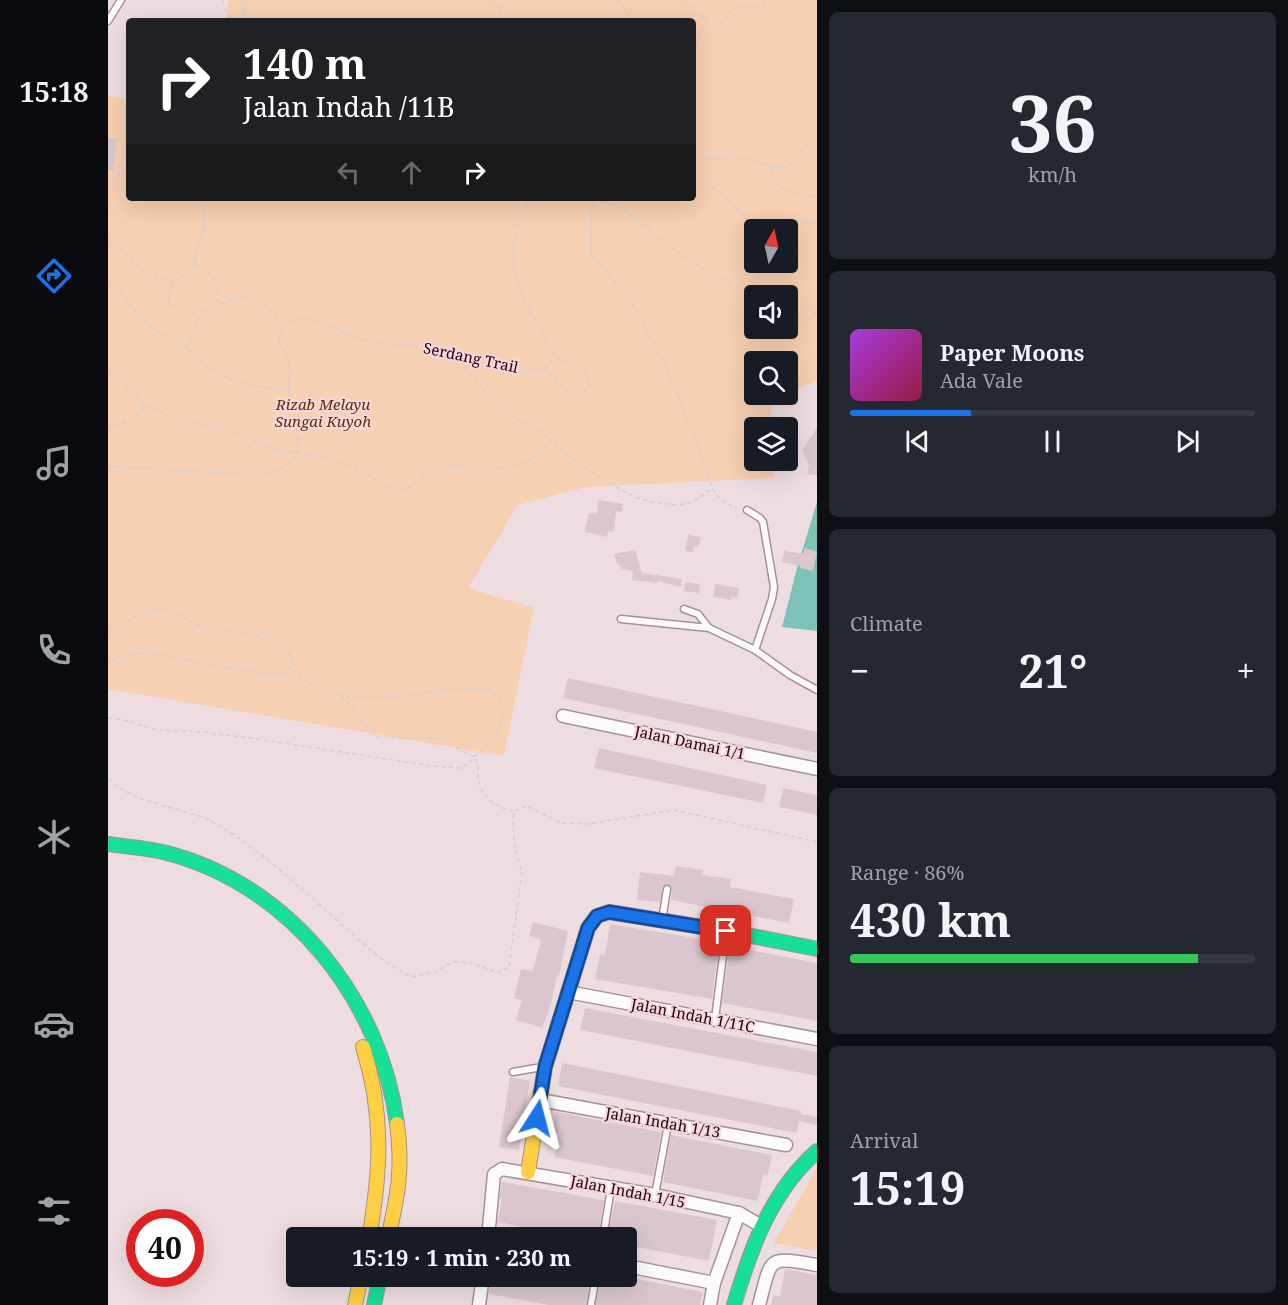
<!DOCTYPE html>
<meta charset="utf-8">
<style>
:root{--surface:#171b24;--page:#242831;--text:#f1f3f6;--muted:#9ea1a6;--line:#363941;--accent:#1a73e8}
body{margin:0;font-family:"Noto Serif",serif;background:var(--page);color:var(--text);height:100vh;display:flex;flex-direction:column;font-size:22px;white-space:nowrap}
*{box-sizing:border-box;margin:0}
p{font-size:20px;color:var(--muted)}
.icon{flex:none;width:33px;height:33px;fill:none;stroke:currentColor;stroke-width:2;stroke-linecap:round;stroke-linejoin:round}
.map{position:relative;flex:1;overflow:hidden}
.drawer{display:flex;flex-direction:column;gap:12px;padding:12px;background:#0d0f14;width:471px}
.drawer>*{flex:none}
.banner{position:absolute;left:18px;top:18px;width:570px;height:183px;border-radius:6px;box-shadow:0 6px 24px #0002;background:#202124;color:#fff;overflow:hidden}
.needle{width:39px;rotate:9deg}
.buttons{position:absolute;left:636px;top:219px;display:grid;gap:12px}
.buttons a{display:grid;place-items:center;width:54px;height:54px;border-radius:6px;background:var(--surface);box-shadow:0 6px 24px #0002;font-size:30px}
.speed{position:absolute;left:18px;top:1209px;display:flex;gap:12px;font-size:30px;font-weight:700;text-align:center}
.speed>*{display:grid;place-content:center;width:78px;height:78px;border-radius:50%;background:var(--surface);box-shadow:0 6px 24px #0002;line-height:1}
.speed .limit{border:9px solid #d22;background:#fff;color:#111}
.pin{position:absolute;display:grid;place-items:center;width:51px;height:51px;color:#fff;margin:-26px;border-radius:12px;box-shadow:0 3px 9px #0006}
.me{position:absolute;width:66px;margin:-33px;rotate:9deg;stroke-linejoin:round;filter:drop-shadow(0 0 4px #0008)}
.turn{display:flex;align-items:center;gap:21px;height:126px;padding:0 18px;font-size:27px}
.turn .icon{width:78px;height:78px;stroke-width:2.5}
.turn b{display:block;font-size:42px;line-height:51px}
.lanes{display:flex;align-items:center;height:57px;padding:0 18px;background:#0003;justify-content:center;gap:30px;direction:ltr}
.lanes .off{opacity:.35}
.big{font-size:45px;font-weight:700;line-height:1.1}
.drawer .card{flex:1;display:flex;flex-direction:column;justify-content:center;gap:9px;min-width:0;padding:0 21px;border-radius:9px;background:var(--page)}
.drawer .dial{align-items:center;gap:0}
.dial b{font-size:78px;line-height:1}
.song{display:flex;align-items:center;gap:18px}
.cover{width:72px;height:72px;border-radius:9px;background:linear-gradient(135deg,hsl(280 70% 55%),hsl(340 70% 35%))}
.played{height:6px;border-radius:3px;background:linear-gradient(90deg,var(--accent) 30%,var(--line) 30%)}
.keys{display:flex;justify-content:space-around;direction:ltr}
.heat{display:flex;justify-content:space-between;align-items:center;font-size:33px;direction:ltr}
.charge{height:9px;border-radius:4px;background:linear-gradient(90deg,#34c759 86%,var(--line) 0)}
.trip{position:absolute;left:178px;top:1227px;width:351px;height:60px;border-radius:6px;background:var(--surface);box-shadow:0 6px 24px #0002;font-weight:700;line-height:60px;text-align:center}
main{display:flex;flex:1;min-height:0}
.menu{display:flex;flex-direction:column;width:108px;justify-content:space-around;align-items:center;background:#090b0e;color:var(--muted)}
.menu .icon{width:42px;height:42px}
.menu .on{color:var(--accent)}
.menu b{font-size:27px;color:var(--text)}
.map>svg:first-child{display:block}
.green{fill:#f7cfb2;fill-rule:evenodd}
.water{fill:#7cc2b8}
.building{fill:#dbc6cf}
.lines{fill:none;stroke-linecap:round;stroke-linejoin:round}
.lane-casing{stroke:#a69196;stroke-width:9}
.street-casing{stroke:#a69196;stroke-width:15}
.fast-casing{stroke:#a69196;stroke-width:16}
.slow-casing{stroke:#a69196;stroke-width:16}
.path{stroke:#d4cfd0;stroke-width:1.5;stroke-dasharray:4.5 3;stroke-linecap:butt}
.lane{stroke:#fcfafa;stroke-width:6}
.street{stroke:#fcfafa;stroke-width:12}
.fast{stroke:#16e098;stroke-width:14}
.slow{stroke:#ffcf43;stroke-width:14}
.route-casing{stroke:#114b97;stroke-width:15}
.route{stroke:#1a73e8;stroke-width:10}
.labels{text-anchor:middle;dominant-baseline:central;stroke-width:4.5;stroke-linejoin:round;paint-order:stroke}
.street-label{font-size:15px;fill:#1c040b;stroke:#f6d5dc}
.park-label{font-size:15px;font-style:italic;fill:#573103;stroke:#f6d5dc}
</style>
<main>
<nav class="menu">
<b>15:18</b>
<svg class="icon on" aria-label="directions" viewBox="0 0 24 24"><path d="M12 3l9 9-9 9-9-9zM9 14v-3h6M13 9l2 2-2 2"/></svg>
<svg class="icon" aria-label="music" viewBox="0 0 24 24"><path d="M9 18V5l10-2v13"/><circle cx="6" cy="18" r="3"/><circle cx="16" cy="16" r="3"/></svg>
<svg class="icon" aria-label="phone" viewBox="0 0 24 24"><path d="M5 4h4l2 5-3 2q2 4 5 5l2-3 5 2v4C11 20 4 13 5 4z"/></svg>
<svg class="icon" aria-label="climate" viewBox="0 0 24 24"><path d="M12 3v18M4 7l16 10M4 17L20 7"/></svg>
<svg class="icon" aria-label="car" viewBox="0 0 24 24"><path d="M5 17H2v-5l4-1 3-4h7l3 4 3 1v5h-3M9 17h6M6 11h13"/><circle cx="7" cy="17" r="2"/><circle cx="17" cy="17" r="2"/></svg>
<svg class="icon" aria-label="filters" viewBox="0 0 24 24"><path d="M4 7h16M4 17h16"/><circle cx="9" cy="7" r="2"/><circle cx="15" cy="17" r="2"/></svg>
</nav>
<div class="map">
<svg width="709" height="1305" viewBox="0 0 709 1305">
<rect width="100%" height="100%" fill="#eedde0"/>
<g class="green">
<path d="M 121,0 L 709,0 L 709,380 L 663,403 L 664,427 L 646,428 L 646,460 L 665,461 L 666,478 L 478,487 L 410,505 L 360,588 L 426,608 L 396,756 L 0,689 L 0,96 L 21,99 L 21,198 L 585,198 L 585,21 L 117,21 ZM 646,230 L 680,230 L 680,262 L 646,262 ZM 646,296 L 680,296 L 680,328 L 646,328 ZM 646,362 L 680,362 L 680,394 L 646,394 Z"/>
<polygon points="709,1168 709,1251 666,1243"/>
</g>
<polygon class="water" points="709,502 709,631 674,627 689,568"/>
<g class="building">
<polygon points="0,138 9,139 5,170 0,169"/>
<polygon points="709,428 709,475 699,474 701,466 694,450"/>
<polygon points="490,500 515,504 514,512 508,511 506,531 500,532 499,537 477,532 480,515 483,513 489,514"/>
<polygon points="580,535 593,537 591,546 586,547 585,552 577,551"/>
<polygon points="697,548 709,552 705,571 692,568 692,566 674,562 676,551 695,554"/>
<polygon points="527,550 534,573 574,579 573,587 549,581 549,583 524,580 525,571 514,569 508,562 506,554"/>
<polygon points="577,582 592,584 591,593 576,591"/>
<polygon points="607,584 631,588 629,598 624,597 623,600 605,597"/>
<polygon points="460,678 709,732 709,753 455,698"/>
<polygon points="491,748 659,785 655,803 486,768"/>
<polygon points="675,788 709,795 709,815 671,807"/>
<polygon points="568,866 595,870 594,875 623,879 622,887 686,899 681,923 563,900 564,888 559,884 554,888 552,902 529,900 532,872 566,876"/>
<polygon points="425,922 460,931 451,976 449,976 442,1008 434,1028 408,1020 414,1000 406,998 413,969 425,971 433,940 421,936"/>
<polygon points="502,924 611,942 604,999 487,979 492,954 497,955"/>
<polygon points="622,946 709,963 709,1021 614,1003"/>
<polygon points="477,1008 709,1052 709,1076 472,1030"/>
<polygon points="454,1063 693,1111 693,1114 709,1117 709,1125 691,1121 689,1133 450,1086"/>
<polygon points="402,1077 422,1081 411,1150 391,1147"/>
<polygon points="448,1112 553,1132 545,1176 446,1157 451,1134 444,1133"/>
<polygon points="563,1135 664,1155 660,1175 655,1174 650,1201 555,1182"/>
<polygon points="394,1182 496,1200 490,1238 475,1238 390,1222 394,1198 392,1198"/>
<polygon points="507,1201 609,1220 601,1261 519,1245 519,1238 500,1238"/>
<polygon points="677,1269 709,1275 709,1305 663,1305 665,1295 672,1296"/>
<polygon points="383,1276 483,1276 478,1305 441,1305 381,1294"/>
<polygon points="493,1276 514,1276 595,1292 592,1305 488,1305"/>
</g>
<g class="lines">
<defs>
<g id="lane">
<polyline points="0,21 13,0"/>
<polyline points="639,510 652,518 655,522 666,587 664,599 647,650"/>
<polyline points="576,609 590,614 601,628 647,650 682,675 709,690"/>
<polyline points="513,619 601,628"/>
<polyline points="554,921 559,889"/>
<polyline points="607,1019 618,932"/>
<polyline points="405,1072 434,1067"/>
<polyline points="547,1195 560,1124"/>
<polyline points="495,1238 503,1188"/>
<polyline points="483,1305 488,1276"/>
</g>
<g id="street">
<polyline points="455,716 709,769"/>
<polyline points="460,992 709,1039"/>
<polyline points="432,1100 678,1145"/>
<polyline points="380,1238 386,1174 394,1169 547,1195 631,1213 653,1226"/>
<polyline points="519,1266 606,1283"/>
<polyline points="371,1305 375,1276"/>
<polyline points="602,1305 606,1283 631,1213"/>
<path d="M 651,1305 C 664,1257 658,1256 709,1265"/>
</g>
<g id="fast">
<path d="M 0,844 C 19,847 40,848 59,853 C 182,885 273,1000 289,1124"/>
<polyline points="619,931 709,949"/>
<polyline points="266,1305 272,1276"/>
<path d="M 626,1305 C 643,1247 663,1192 709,1151"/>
</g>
<g id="slow">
<path d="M 255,1047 C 276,1113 273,1171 261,1238"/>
<polyline points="420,1172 437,1067 480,928 489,916 501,912 619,931"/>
<path d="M 280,1238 C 290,1195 295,1168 289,1124"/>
<polyline points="247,1305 253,1276"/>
</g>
</defs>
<use href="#lane" class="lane-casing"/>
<use href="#street" class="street-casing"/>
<use href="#fast" class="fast-casing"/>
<use href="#slow" class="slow-casing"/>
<g class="path">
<polyline points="114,0 116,9 122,17"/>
<polyline points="134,0 139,21"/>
<polyline points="383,0 391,7 391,21"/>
<polyline points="510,0 525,21"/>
<path d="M 576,0 L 586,13 L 600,19 L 607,25 L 615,23 C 622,1 630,10 646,7 C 651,6 656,3 660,0"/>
<polyline points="118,21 122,17 136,14"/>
<polyline points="585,52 600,19"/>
<path d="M 585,162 C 604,158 622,156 641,160 C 653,162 667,170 678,166 C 692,161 695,143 709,138"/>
<path d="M 662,167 C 669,196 686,191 709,198"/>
<polyline points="585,174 611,192 638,219 679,219 709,222"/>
<polyline points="0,187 10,175 15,156 21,153"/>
<path d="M 97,198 L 96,234 L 90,243 L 84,270 C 70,281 60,280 61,301 C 92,333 120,285 150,301 C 160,306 167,317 173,325"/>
<path d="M 425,198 C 409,214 403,245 406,267 C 408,286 422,309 431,326 C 436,335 440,347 447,354 C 462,370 477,355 481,385 L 474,395 L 460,394 L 437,370"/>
<path d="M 486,198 L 483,214 L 483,253 L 522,300 L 559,367 L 600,472 C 604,493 609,500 629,508"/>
<polyline points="488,198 515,209 581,261 647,296"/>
<polyline points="0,238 36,272 64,283"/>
<path d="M 87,263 C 104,274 112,284 110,305"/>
<path d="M 0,283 C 17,294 25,310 38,323 C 50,334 65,339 78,348 C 83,352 87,358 92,361 C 119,382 145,388 179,389"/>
<polyline points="671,296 679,295"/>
<polyline points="680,296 709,315"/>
<polyline points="78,348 86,334 90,314"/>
<polyline points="347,355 380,395 395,409 412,421 429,429 461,457 495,480 529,498 544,502 570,505 585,502 602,490"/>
<polyline points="0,370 39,406 72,420 121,430 162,448 213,457 244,466 280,486 293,490 306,485 320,472 335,466 358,466 372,470 396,468 420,461 435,450 443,440"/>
<polyline points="0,428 24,420 37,407"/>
<path d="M 0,466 L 146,475 C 208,468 189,437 181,393 C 179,383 183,374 181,365 C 178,346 166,347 174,326 L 187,320 L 201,318 L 253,339 L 284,345 L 319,345 L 347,355 L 380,360 L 403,367 L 437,370 L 442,364 L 446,354"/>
<path d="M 0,633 C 16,625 32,611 50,609 C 66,608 79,622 93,626 C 110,631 210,637 176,674 L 167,674 C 146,672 126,670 106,666 C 70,660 35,643 0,662"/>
<path d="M 234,696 L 257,724 L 270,737 L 332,739 L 366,757 C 371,762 370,768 370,775 C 372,796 385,807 405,811"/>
<polyline points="0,718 16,720 49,730 94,732 149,739 324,766 353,768 362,763 366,757 388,738 394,721 393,698 379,688 333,690 309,695 269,698 234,696 212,690 181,669"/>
<polyline points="0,779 11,788 33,799 98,818 128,836 164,863 272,958 303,977 327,972 345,962 364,963 390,973 401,967 414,872 407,849 405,825 406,811 419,806 453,823 479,824 566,810 709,842"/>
</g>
<use href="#lane" class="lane"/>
<use href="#street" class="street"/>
<use href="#fast" class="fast"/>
<use href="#slow" class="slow"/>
</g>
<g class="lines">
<defs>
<polyline id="route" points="429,1118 437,1067 480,928 489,916 501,912 618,931"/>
</defs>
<use href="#route" class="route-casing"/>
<use href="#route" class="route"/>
</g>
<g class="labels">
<g class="street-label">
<text transform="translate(363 357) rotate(12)">Serdang Trail</text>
<text transform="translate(582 742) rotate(12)">Jalan Damai 1/1</text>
<text transform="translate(585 1015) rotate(11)">Jalan Indah 1/11C</text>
<text transform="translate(555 1122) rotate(10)">Jalan Indah 1/13</text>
<text transform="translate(520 1191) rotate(11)">Jalan Indah 1/15</text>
</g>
<g class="park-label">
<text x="215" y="404">Rizab Melayu<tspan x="215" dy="17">Sungai Kuyoh</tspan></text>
</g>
</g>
</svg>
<div class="buttons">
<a><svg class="needle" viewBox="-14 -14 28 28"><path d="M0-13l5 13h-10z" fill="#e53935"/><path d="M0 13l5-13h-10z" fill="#9ea1a6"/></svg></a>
<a><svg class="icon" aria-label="sound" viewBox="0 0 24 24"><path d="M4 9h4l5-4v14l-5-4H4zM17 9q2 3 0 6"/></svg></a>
<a><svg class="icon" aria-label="search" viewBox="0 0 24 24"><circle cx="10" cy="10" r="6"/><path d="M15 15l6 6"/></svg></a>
<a><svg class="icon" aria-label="layers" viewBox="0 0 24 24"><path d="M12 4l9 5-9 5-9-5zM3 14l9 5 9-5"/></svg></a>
</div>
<div class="speed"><div class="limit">40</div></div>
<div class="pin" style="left:618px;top:931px;background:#d93025"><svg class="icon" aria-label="arrive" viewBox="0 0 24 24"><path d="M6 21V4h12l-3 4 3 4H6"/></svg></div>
<svg class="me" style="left:429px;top:1118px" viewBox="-20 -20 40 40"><path d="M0-17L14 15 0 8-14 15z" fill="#1a73e8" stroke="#fff" stroke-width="4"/></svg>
<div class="trip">15:19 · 1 min · 230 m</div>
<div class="banner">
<div class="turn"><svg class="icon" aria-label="right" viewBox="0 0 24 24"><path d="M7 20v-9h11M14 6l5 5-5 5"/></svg><div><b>140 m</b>Jalan Indah /11B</div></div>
<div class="lanes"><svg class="icon off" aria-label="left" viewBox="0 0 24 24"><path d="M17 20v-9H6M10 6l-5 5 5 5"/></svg><svg class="icon off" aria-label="ahead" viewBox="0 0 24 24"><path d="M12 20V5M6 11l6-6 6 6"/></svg><svg class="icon" aria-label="right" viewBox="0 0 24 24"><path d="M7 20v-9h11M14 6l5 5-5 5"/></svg></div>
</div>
</div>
<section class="drawer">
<div class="card dial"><b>36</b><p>km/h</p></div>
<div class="card">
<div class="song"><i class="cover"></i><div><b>Paper Moons</b><p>Ada Vale</p></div></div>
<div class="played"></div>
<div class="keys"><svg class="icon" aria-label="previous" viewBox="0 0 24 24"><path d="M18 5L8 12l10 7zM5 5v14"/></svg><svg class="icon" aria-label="pause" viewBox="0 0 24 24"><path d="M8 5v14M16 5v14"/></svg><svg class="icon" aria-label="next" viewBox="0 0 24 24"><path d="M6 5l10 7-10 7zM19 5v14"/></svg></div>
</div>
<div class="card"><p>Climate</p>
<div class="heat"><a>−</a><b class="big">21°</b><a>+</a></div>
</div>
<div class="card"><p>Range · 86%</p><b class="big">430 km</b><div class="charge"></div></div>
<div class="card"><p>Arrival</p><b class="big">15:19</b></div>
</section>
</main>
